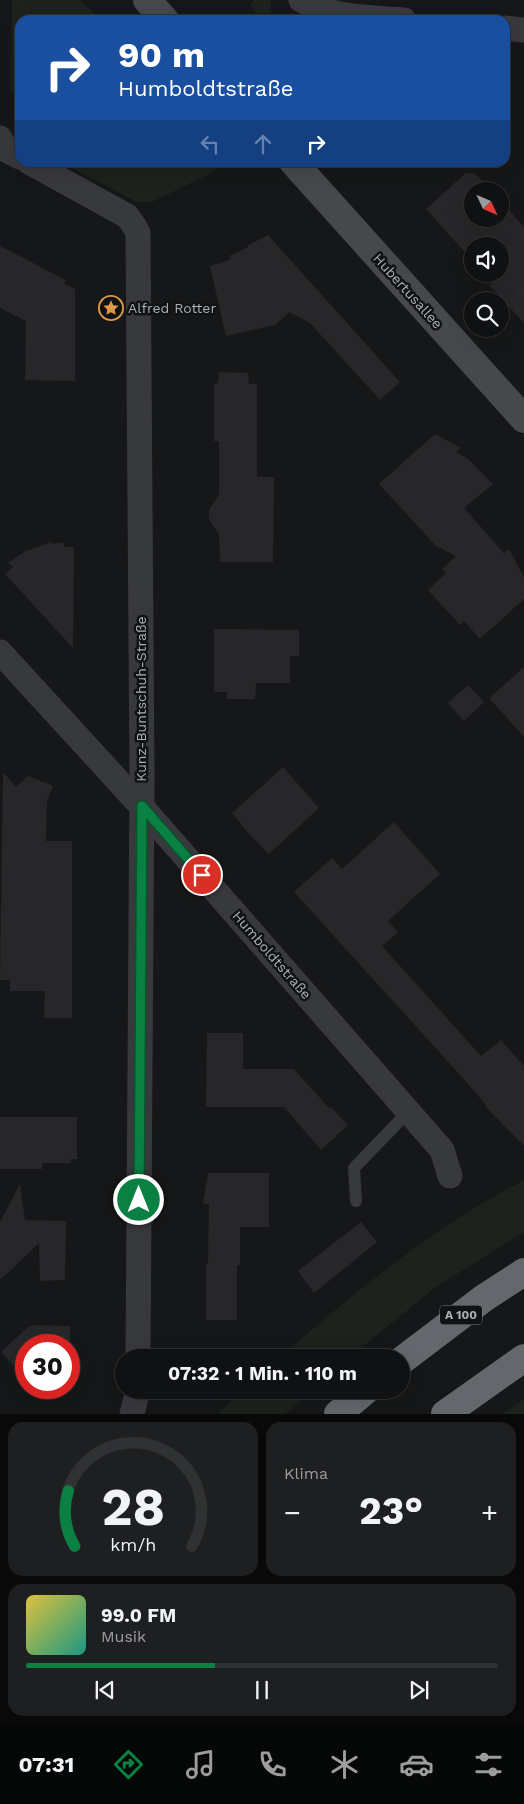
<!DOCTYPE html>
<html lang="de">
<meta charset="utf-8">
<style>
:root{--surface:#101112;--page:#1e1f20;--text:#f1f3f6;--muted:#9c9d9f;--line:#303132;--accent:#0b8043}
body{margin:0;font-family:"Work Sans",sans-serif;background:var(--page);color:var(--text);height:100vh;display:flex;flex-direction:column;font-size:19px;white-space:nowrap}
*{box-sizing:border-box;margin:0}
p{font-size:16px;color:var(--muted)}
.icon{flex:none;width:28px;height:28px;fill:none;stroke:currentColor;stroke-width:2;stroke-linecap:round;stroke-linejoin:round}
.map{position:relative;height:1414px;overflow:hidden}
.side{display:flex;flex-direction:column;gap:8px;padding:8px;background:#09090a;flex:1}
.side>*{flex:none}
.top-card{position:absolute;left:15px;top:15px;width:495px;height:152px;border-radius:15px;box-shadow:0 5px 20px #0002,0 0 0 1px var(--line);background:#1a4fa0;color:#fff;overflow:hidden}
.needle{width:32px;rotate:134deg}
.tools{position:absolute;left:464px;top:182px;display:grid;gap:10px}
.tools a{display:grid;place-items:center;width:45px;height:45px;border-radius:50%;background:var(--surface);box-shadow:0 5px 20px #0002,0 0 0 1px var(--line);font-size:25px}
.speed{position:absolute;left:15px;top:1334px;display:flex;gap:10px;font-size:25px;font-weight:700;text-align:center}
.speed>*{display:grid;place-content:center;width:65px;height:65px;border-radius:50%;background:var(--surface);box-shadow:0 5px 20px #0002,0 0 0 1px var(--line);line-height:1}
.speed .limit{border:8px solid #d22;background:#fff;color:#111}
.pin{position:absolute;display:grid;place-items:center;width:42px;height:42px;color:#fff;margin:-21px;border:2px solid #fff;border-radius:50%;box-shadow:0 1px 5px #0007}
.me{position:absolute;width:55px;margin:-28px;rotate:0deg;stroke-linejoin:round;filter:drop-shadow(0 0 4px #0008)}
.turn{display:flex;align-items:center;gap:18px;height:105px;padding:0 20px;font-size:22px}
.turn .icon{width:65px;height:65px;stroke-width:2.5}
.turn b{display:block;font-size:35px;line-height:42px}
.lanes{display:flex;align-items:center;height:48px;padding:0 20px;background:#0003;justify-content:center;gap:25px;direction:ltr}
.lanes .off{opacity:.35}
.big{font-size:38px;font-weight:700;line-height:1.1}
.side .card{flex:1;display:flex;flex-direction:column;justify-content:center;gap:8px;min-width:0;padding:0 18px;border-radius:15px;background:var(--page)}
.side .dial{align-items:center;gap:0}
.dial svg{height:130px;overflow:visible;fill:none;stroke:var(--line);stroke-width:7;stroke-linecap:round;text-anchor:middle}
.dial text{fill:var(--text);stroke:none}
.song{display:flex;align-items:center;gap:15px}
.cover{width:60px;height:60px;border-radius:8px;background:linear-gradient(135deg,hsl(50 70% 55%),hsl(170 70% 35%))}
.played{height:5px;border-radius:2px;background:linear-gradient(90deg,var(--accent) 40%,var(--line) 40%)}
.keys{display:flex;justify-content:space-around;direction:ltr}
.heat{display:flex;justify-content:space-between;align-items:center;font-size:28px;direction:ltr}
.side .tiles{flex:1;display:grid;gap:8px;grid-template-columns:1fr 1fr}
.card:last-child{grid-column:span 2}
.trip{position:absolute;left:115px;top:1349px;width:295px;height:50px;border-radius:25px;background:var(--surface);box-shadow:0 5px 20px #0002,0 0 0 1px var(--line);font-weight:700;line-height:50px;text-align:center}
.tabs{display:flex;height:80px;justify-content:space-around;align-items:center;background:#060707;color:var(--muted)}
.tabs .icon{width:35px;height:35px}
.tabs .active{color:var(--accent)}
.tabs b{font-size:22px;color:var(--text)}
.map>svg:first-child{display:block}
.green{fill:#1d221d}
.building{fill:#272729}
.lines{fill:none;stroke-linecap:round;stroke-linejoin:round}
.service{stroke:#38393d;stroke-width:12}
.minor{stroke:#38393d;stroke-width:25}
.secondary{stroke:#46484c;stroke-width:28}
.motorway{stroke:#64686d;stroke-width:28}
.route-casing{stroke:#07532c;stroke-width:12}
.route{stroke:#0b8043;stroke-width:9}
.labels{text-anchor:middle;dominant-baseline:central;stroke-width:5;stroke-linejoin:round;paint-order:stroke}
.shield{fill:#111213;stroke:#7c8086;stroke-width:1}
.shield-label{font-size:12px;font-weight:bold;fill:#aaafb7}
.street-label{font-size:14px;fill:#aaafb7;stroke:#111213}
.poi-label{font-size:14px;fill:#aaafb7;stroke:#111213;text-anchor:start}
</style>
<div class="map">
<svg width="524" height="1414" viewBox="0 0 524 1414">
<rect width="100%" height="100%" fill="#161718"/>
<g class="green">
<polygon points="12,0 81,0 100,20 20,20 20,96 15,97 11,90"/>
<polygon points="253,0 271,0 270,20 253,20 259,15 250,5 254,1"/>
<polygon points="62,163 224,163 213,172 152,202 137,202"/>
<path d="M 524,1180 L 524,1232 L 436,1287 L 350,1357 L 281,1357 C 356,1290 434,1227 524,1180 Z"/>
<polygon points="244,1390 313,1390 285,1414 217,1414"/>
<polygon points="524,1399 524,1414 503,1414"/>
</g>
<g class="building">
<polygon points="466,173 475,173 492,191 472,191 472,219 500,219 500,200 524,227 524,323 489,285 493,282 485,274 500,274 500,246 472,246 472,260 426,209"/>
<polygon points="268,235 400,382 380,400 310,323 289,312 275,325 226,336 210,266 231,259 229,256 248,247 247,246"/>
<polygon points="0,246 66,280 64,284 75,289 75,381 25,380 26,321 0,308"/>
<polygon points="219,372 248,373 249,384 257,384 257,477 274,477 273,562 220,562 219,534 209,519 209,510 219,495 219,441 214,441 214,384 218,383"/>
<polygon points="435,434 461,448 456,452 467,458 493,484 464,508 504,553 509,549 524,577 524,599 480,639 464,621 460,625 428,590 446,573 442,569 456,556 436,546 379,484"/>
<polygon points="52,542 52,544 63,542 65,547 74,547 73,648 5,574 13,567 8,563 26,551"/>
<polygon points="214,629 299,630 299,656 290,656 290,683 256,683 255,699 227,699 227,692 214,692"/>
<polygon points="524,667 524,737 489,698"/>
<polygon points="468,685 484,702 464,721 448,703"/>
<polygon points="283,767 319,808 269,854 249,834 232,813"/>
<polygon points="3,772 16,787 28,776 53,786 47,801 46,841 72,841 72,1018 44,1018 45,991 10,991 10,980 0,980"/>
<polygon points="394,822 440,874 388,921 398,932 382,946 481,1056 501,1040 524,1066 524,1146 485,1106 486,1105 461,1076 294,892 332,858 342,869"/>
<polygon points="207,1033 243,1033 243,1069 294,1069 329,1108 331,1107 348,1125 321,1150 284,1107 206,1107"/>
<polygon points="0,1117 77,1117 77,1159 71,1159 71,1163 42,1163 42,1169 0,1169"/>
<polygon points="208,1173 269,1173 269,1227 240,1227 240,1265 237,1265 237,1320 206,1320 206,1263 208,1264 209,1204 203,1204"/>
<polygon points="20,1184 25,1220 66,1221 65,1280 40,1281 39,1243 0,1280 0,1222"/>
<polygon points="361,1222 377,1242 314,1293 298,1271"/>
<polygon points="33,1325 70,1326 70,1368 69,1368 69,1345 26,1345 26,1368 16,1368 1,1352 28,1327"/>
</g>
<g class="lines">
<polyline class="service" points="356,1201 354,1168 409,1111"/>
<g class="minor">
<path d="M 301,0 C 332,18 368,17 404,20"/>
<polyline points="505,28 524,30"/>
<polyline points="0,138 6,150 20,157"/>
<polyline points="29,162 127,216 135,227 138,233 142,776 138,1358"/>
<polyline points="0,652 142,807 442,1150 450,1176"/>
<polyline points="132,1414 138,1390"/>
</g>
<g class="secondary">
<polyline points="147,0 165,20"/>
<polyline points="293,162 524,419"/>
</g>
<g class="motorway">
<polyline points="401,1361 484,1298 524,1272"/>
<polyline points="338,1414 366,1390"/>
<polyline points="445,1414 524,1358"/>
</g>
</g>
<g class="lines">
<defs>
<polyline id="route" points="139,1200 142,806 202,875"/>
</defs>
<use href="#route" class="route-casing"/>
<use href="#route" class="route"/>
</g>
<defs>
<symbol id="sight-ring" viewBox="-11 -11 22 22"><circle r="9.5" fill="#111213" stroke="#de9948" stroke-width="1.5"/><path d="M0-6L1.8-2.2L6-1.7L2.9 1.2L3.7 5.4L0 3.3L-3.7 5.4L-2.9 1.2L-6-1.7L-1.8-2.2Z" fill="#de9948"/></symbol>
</defs>
<g fill-rule="evenodd">
<use href="#sight-ring" x="97" y="294" width="28" height="28"/>
</g>
<g class="labels">
<rect class="shield" x="440" y="1305.5" width="42" height="19" rx="4"/>
<g class="shield-label">
<text x="461" y="1315">A 100</text>
</g>
<g class="street-label">
<text transform="translate(408 291) rotate(48)">Hubertusallee</text>
<text transform="translate(141 699) rotate(-90)">Kunz-Buntschuh-Straße</text>
<text transform="translate(272 955) rotate(49)">Humboldtstraße</text>
</g>
<g class="poi-label">
<text x="128" y="308">Alfred Rotter</text>
</g>
</g>
</svg>
<div class="tools">
<a><svg class="needle" viewBox="-14 -14 28 28"><path d="M0-13l5 13h-10z" fill="#e53935"/><path d="M0 13l5-13h-10z" fill="#9c9d9f"/></svg></a>
<a><svg class="icon" aria-label="sound" viewBox="0 0 24 24"><path d="M4 9h4l5-4v14l-5-4H4zM17 9q2 3 0 6"/></svg></a>
<a><svg class="icon" aria-label="search" viewBox="0 0 24 24"><circle cx="10" cy="10" r="6"/><path d="M15 15l6 6"/></svg></a>
</div>
<div class="speed"><div class="limit">30</div></div>
<div class="pin" style="left:202px;top:875px;background:#d93025"><svg class="icon" aria-label="arrive" viewBox="0 0 24 24"><path d="M6 21V4h12l-3 4 3 4H6"/></svg></div>
<svg class="me" style="left:139px;top:1200px" viewBox="-20 -20 40 40"><circle r="17" fill="#0b8043" stroke="#fff" stroke-width="3"/><path d="M0-11L8 9 0 5-8 9z" fill="#fff"/></svg>
<div class="trip">07:32 · 1 Min. · 110 m</div>
<div class="top-card">
<div class="turn"><svg class="icon" aria-label="right" viewBox="0 0 24 24"><path d="M7 20v-9h11M14 6l5 5-5 5"/></svg><div><b>90 m</b>Humboldtstraße</div></div>
<div class="lanes"><svg class="icon off" aria-label="left" viewBox="0 0 24 24"><path d="M17 20v-9H6M10 6l-5 5 5 5"/></svg><svg class="icon off" aria-label="ahead" viewBox="0 0 24 24"><path d="M12 20V5M6 11l6-6 6 6"/></svg><svg class="icon" aria-label="right" viewBox="0 0 24 24"><path d="M7 20v-9h11M14 6l5 5-5 5"/></svg></div>
</div>
</div>
<section class="side">
<div class="tiles">
<div class="card dial"><svg viewBox="0 0 100 80">
<path d="M14 69A42 42 0 1 1 86 69"/>
<path d="M14 69A42 42 0 0 1 10 35" stroke="#0b8043"/>
<text x="50" y="56" font-size="32" font-weight="700">28</text>
<text x="50" y="72" font-size="11">km/h</text>
</svg></div>
<div class="card"><p>Klima</p>
<div class="heat"><a>−</a><b class="big">23°</b><a>+</a></div>
</div>
<div class="card">
<div class="song"><i class="cover"></i><div><b>99.0 FM</b><p>Musik</p></div></div>
<div class="played"></div>
<div class="keys"><svg class="icon" aria-label="previous" viewBox="0 0 24 24"><path d="M18 5L8 12l10 7zM5 5v14"/></svg><svg class="icon" aria-label="pause" viewBox="0 0 24 24"><path d="M8 5v14M16 5v14"/></svg><svg class="icon" aria-label="next" viewBox="0 0 24 24"><path d="M6 5l10 7-10 7zM19 5v14"/></svg></div>
</div>
</div>
</section>
<nav class="tabs">
<b>07:31</b>
<svg class="icon active" aria-label="directions" viewBox="0 0 24 24"><path d="M12 3l9 9-9 9-9-9zM9 14v-3h6M13 9l2 2-2 2"/></svg>
<svg class="icon" aria-label="music" viewBox="0 0 24 24"><path d="M9 18V5l10-2v13"/><circle cx="6" cy="18" r="3"/><circle cx="16" cy="16" r="3"/></svg>
<svg class="icon" aria-label="phone" viewBox="0 0 24 24"><path d="M5 4h4l2 5-3 2q2 4 5 5l2-3 5 2v4C11 20 4 13 5 4z"/></svg>
<svg class="icon" aria-label="climate" viewBox="0 0 24 24"><path d="M12 3v18M4 7l16 10M4 17L20 7"/></svg>
<svg class="icon" aria-label="car" viewBox="0 0 24 24"><path d="M5 17H2v-5l4-1 3-4h7l3 4 3 1v5h-3M9 17h6M6 11h13"/><circle cx="7" cy="17" r="2"/><circle cx="17" cy="17" r="2"/></svg>
<svg class="icon" aria-label="filters" viewBox="0 0 24 24"><path d="M4 7h16M4 17h16"/><circle cx="9" cy="7" r="2"/><circle cx="15" cy="17" r="2"/></svg>
</nav>
